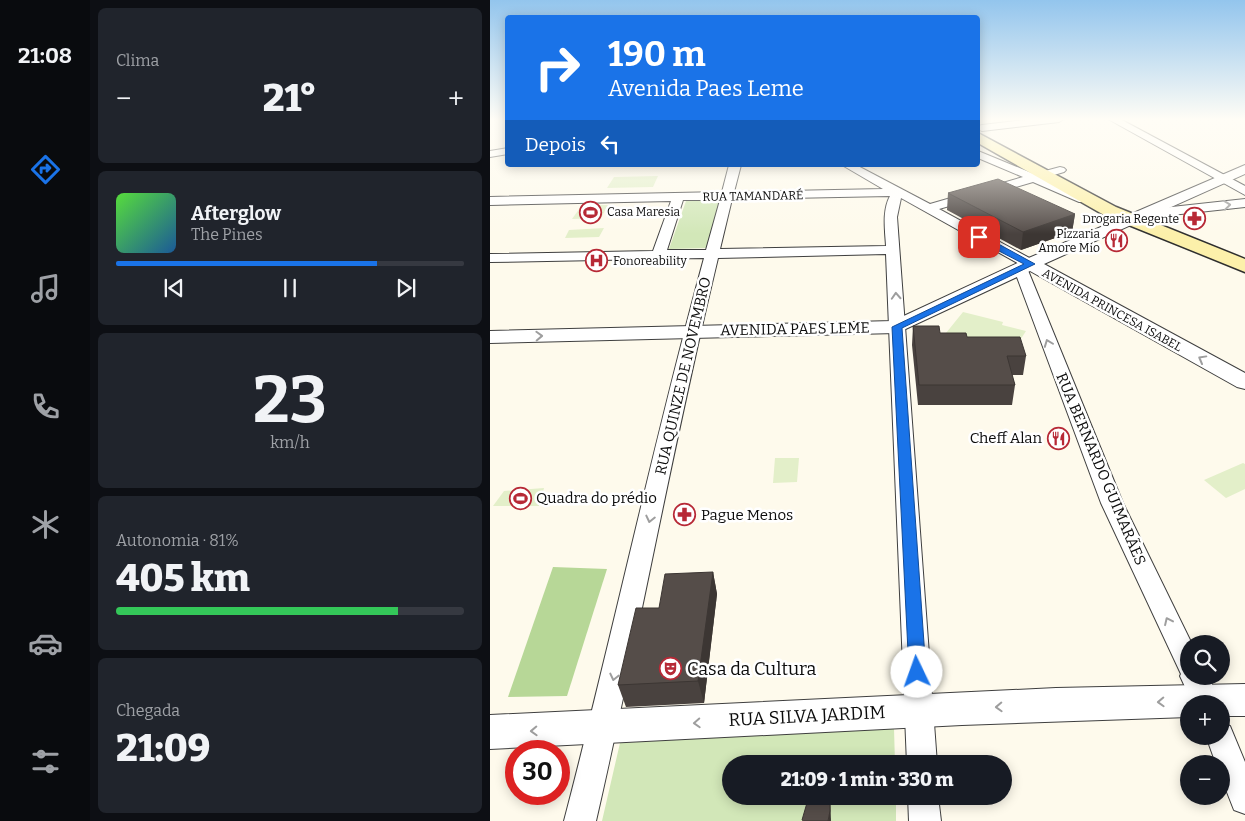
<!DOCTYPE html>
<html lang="pt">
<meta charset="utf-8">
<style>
:root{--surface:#171b24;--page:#20242c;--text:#f1f3f6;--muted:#9ea1a6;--line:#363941;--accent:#1a73e8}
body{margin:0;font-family:Bitter,serif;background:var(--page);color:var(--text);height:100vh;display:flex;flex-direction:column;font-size:19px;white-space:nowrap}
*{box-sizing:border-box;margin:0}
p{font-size:16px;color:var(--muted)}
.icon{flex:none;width:28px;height:28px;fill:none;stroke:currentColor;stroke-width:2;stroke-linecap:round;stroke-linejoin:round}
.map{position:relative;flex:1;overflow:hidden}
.sheet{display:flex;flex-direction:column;gap:8px;padding:8px;background:#0d0f14;width:400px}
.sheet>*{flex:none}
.top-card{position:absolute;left:15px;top:15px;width:475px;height:152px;border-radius:5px;box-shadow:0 2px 12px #0003;background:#1a73e8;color:#fff;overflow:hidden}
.buttons{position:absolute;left:690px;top:635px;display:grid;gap:10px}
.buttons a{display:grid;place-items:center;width:50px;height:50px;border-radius:50%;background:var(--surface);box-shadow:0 2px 12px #0003;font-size:25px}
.speed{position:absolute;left:15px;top:740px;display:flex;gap:10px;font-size:25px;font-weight:700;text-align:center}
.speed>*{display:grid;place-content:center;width:65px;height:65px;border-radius:50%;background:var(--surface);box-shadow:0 2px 12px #0003;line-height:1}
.speed .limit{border:8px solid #d22;background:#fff;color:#111}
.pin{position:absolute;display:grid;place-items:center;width:42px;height:42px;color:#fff;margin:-21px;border-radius:10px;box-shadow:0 2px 8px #0006}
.me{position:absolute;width:55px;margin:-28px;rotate:357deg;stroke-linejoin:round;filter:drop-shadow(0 0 4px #0008)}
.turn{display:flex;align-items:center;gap:18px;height:105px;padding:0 20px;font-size:22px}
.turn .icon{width:65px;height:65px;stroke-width:2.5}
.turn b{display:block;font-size:35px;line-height:42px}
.then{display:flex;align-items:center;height:48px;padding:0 20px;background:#0003;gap:10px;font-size:19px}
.big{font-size:38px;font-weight:800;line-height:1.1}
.sheet .widget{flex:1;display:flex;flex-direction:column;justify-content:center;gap:8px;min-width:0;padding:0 18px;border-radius:8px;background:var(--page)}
.sheet .dial{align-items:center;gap:0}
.dial b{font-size:65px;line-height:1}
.song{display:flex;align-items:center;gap:15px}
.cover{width:60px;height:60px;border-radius:8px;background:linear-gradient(135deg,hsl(110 70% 55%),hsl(210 70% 35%))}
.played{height:5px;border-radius:2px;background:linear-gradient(90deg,var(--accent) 75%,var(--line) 75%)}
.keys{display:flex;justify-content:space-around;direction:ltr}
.heat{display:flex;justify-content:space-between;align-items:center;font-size:28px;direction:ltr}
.charge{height:8px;border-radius:4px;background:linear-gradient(90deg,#34c759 81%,var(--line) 0)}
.trip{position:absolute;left:232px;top:755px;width:290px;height:50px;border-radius:25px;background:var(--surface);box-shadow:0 2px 12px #0003;font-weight:800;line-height:50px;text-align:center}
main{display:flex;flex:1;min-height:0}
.menu{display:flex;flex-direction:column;width:90px;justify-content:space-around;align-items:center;background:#090b0e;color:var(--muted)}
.menu .icon{width:35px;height:35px}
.menu .on{color:var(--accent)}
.menu b{font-size:22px;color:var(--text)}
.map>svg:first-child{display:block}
.green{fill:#d2e7b8}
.forest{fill:#b7d797}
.pitch{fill:#e3efc9}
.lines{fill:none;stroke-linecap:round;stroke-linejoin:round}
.minor-casing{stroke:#3f3f3f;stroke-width:2}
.tertiary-casing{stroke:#3f3f3f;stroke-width:2}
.secondary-casing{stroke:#2e2e2e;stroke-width:3}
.minor{fill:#fff;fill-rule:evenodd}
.tertiary{fill:#fff;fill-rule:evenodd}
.secondary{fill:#fcf0aa;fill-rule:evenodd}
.wall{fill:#49423f}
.shaded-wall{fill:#3c3633}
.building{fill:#554d49;stroke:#3c3633}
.oneway{stroke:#9e9e9e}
.route{fill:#1a73e8;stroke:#114b97}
.labels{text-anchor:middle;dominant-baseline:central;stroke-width:5;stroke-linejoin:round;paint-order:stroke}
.far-street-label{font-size:12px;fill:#0c0c0c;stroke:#fff}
.far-poi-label{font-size:12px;fill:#0c0c0c;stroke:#fff;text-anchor:start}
.street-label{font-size:15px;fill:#0c0c0c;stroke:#fff}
.poi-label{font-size:15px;fill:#0c0c0c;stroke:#fff;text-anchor:start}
.near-poi-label{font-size:18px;fill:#0c0c0c;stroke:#fff;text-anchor:start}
.near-street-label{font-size:18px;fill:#0c0c0c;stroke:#fff}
</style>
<main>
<nav class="menu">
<b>21:08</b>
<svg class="icon on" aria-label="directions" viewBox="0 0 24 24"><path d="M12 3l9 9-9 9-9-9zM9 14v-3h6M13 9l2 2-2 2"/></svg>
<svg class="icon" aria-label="music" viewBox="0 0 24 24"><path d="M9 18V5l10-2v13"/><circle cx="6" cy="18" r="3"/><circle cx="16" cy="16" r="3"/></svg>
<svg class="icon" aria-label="phone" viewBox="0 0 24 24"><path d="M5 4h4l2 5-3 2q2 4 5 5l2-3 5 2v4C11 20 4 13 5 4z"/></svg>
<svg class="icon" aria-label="climate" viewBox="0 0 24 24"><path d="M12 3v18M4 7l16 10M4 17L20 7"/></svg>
<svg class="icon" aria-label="car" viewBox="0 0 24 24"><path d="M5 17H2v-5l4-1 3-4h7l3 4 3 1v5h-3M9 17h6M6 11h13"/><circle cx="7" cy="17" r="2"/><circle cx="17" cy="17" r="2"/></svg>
<svg class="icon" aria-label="filters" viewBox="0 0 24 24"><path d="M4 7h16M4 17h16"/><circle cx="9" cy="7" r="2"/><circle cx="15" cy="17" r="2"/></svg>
</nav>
<section class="sheet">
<div class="widget"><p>Clima</p>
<div class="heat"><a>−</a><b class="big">21°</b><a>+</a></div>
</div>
<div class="widget">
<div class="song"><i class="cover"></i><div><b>Afterglow</b><p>The Pines</p></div></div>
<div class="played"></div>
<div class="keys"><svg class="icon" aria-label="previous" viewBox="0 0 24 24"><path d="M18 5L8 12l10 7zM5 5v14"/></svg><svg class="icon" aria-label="pause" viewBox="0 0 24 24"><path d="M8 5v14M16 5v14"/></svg><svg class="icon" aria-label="next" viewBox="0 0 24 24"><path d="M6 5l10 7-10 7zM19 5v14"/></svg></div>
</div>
<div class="widget dial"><b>23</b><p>km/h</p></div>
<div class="widget"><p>Autonomia · 81%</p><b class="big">405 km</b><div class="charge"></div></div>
<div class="widget"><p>Chegada</p><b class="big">21:09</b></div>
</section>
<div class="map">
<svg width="755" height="821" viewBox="0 0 755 821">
<rect width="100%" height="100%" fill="#fefaec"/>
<g class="green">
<polygon points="231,200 218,248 179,249 196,201"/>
<polygon points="404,728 405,764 241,764 241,796 406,796 406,821 112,821 130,743"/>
</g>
<polygon class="forest" points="63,567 117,569 77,696 18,697"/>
<g class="pitch">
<polygon points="168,176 163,187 117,188 124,177"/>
<polygon points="92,205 118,205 111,218 82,219"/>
<polygon points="114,228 109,237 75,238 79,230"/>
<polygon points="473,312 513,322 512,325 536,331 523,351 456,333"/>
<polygon points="285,458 309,458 307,482 283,483"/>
<polygon points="753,463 755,464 755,489 736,498 714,480"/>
<polygon points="54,488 49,506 3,506 14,491"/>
</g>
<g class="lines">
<defs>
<g id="minor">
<polygon points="544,119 574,119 569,122 492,131 488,129 488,126 492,125"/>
<polygon points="618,119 630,119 755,186 755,195"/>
<polygon points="18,148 18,154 0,157 0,151"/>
<path d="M 488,151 L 544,174 L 570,167 L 574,168 L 576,170 L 574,172 L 554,178 L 597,196 L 599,199 L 597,202 L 589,202 L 543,182 L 449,209 L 545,261 L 547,264 L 545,267 L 537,268 L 633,503 L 702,644 L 699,644 L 699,676 L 718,676 L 731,704 L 703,704 L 690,676 L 691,674 L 611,503 L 524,269 L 526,266 L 531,265 L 411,198 L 407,217 L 447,764 L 417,764 L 396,254 L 228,258 C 183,444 149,634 106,821 L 74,821 C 123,634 163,444 214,258 L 0,262 L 0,254 L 163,251 L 181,201 L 0,205 L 0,197 L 232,192 L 239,165 L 251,165 L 244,192 L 393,189 L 352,165 L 366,165 L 440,204 L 533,177 L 488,158 ZM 400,196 C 392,211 395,229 396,246 L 230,249 L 242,199 ZM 193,200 L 230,200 L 216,250 L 177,250 Z"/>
<polygon points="755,199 755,207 654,218 648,214 654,210"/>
<polygon points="731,723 740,726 755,762 755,814 744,810 731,777 731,764 726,764 716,736 731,736"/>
<polygon points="418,796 448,796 451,821 419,821"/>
</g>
<g id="tertiary">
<polygon points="755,165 755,174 554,264 755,373 755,389 747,387 540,271 407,333 0,343 0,331 403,321 534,260"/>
<polygon points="755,684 755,716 731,716 731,704 699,704 699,717 472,725 0,749 0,715 566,688"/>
</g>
<polygon id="secondary" points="488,133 626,207 755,259 755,272 614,215 488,143"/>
</defs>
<use href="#minor" class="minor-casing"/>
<use href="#tertiary" class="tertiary-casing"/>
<use href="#secondary" class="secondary-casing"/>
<use href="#minor" class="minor"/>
<use href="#tertiary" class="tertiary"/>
<use href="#secondary" class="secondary"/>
</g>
<g class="wall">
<polygon points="458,193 585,214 582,232 531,250 457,210"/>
<polygon points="423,326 450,333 477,337 536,356 533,375 522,375 525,385 522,405 428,405 422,345"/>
<polygon points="223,572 227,594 214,703 136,707 128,685 169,608"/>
</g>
<g class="shaded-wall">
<polygon points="585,214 582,232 531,250 533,232"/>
<polygon points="223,572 227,594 214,703 208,681"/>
<polygon points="340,796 341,821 338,821"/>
</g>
<g class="building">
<polygon points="508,179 585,214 533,232 458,193"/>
<polygon points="423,326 449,326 450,333 476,333 477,337 530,337 536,356 517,356 525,385 429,385"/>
<polygon points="223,572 208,681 128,685 146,608 169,608 175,574"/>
<polygon points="319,796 340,796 340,811 338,821 314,821 312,820"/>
</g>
<defs><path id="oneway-chevron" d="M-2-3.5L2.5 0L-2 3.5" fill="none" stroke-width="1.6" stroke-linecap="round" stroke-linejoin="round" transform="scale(1.25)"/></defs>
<g class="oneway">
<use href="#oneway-chevron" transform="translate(737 205) rotate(-6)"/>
<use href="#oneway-chevron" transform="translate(406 296) rotate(-93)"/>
<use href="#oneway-chevron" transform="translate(49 336) rotate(-2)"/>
<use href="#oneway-chevron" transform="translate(558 343) rotate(-111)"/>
<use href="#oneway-chevron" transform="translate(712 359) rotate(-151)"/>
<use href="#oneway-chevron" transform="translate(160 519) rotate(103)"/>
<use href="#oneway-chevron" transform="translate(678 621) rotate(-115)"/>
<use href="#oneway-chevron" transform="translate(124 677) rotate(103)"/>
<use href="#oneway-chevron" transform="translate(671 702) rotate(178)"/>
<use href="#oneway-chevron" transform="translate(509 707) rotate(178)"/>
<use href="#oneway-chevron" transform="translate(207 723) rotate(177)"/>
<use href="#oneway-chevron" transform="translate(44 731) rotate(178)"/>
</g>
<linearGradient id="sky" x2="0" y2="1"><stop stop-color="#93c5ed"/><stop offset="0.51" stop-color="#fffdf6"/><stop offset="1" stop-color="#fffdf6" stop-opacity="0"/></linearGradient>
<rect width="755" height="234" fill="url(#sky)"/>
<polygon class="route" points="486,235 492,235 545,264 412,328 436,672 433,677 427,679 422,677 419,672 402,327 534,264 486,239"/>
<defs>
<symbol id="stadium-ring" viewBox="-11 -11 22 22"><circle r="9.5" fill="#fff" stroke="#b72936" stroke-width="1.5"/><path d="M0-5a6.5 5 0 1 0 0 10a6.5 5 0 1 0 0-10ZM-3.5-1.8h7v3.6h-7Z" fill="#b72936"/></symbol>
<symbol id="pharmacy-ring" viewBox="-11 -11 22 22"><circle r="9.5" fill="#fff" stroke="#b72936" stroke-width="1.5"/><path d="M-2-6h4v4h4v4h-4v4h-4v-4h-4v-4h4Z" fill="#b72936"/></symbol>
<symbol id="restaurant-ring" viewBox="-11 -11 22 22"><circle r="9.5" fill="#fff" stroke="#b72936" stroke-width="1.5"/><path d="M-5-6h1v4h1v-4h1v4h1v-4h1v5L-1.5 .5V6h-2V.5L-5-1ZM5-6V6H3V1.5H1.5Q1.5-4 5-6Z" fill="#b72936"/></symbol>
<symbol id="hospital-ring" viewBox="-11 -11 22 22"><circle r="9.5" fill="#fff" stroke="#b72936" stroke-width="1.5"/><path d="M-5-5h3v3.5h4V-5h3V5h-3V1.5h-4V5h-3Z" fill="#b72936"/></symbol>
<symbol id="theatre-ring" viewBox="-11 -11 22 22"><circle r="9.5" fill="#fff" stroke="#b72936" stroke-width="1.5"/><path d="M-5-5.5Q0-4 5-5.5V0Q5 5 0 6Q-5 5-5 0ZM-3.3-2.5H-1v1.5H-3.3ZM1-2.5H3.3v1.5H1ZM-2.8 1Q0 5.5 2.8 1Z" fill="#b72936"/></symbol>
</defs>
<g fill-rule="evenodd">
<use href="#stadium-ring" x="88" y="200" width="25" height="25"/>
<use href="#pharmacy-ring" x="692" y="206" width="25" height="25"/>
<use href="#restaurant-ring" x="614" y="228" width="25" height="25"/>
<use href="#hospital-ring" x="94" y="248" width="25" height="25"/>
<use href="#restaurant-ring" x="556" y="426" width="25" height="25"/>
<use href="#stadium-ring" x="18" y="486" width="25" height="25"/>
<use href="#pharmacy-ring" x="182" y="502" width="25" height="25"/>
<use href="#theatre-ring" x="168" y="656" width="25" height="25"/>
</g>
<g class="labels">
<g class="far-street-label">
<text transform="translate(263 196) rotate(-1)">RUA TAMANDARÉ</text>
<text transform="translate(622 310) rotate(29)">AVENIDA PRINCESA ISABEL</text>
</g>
<g class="far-poi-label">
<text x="117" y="212">Casa Maresia</text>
<text x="689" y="219" text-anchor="end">Drogaria Regente</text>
<text x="610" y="234" text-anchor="end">Pizzaria<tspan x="610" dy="14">Amore Mio</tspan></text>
<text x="123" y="261">Fonoreability</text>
</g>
<g class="street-label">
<text transform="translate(305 329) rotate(-1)">AVENIDA PAES LEME</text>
<text transform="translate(193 376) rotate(-77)">RUA QUINZE DE NOVEMBRO</text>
<text transform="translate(611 469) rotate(67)">RUA BERNARDO GUIMARÃES</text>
</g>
<g class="poi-label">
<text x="552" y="438" text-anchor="end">Cheff Alan</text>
<text x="46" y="498">Quadra do prédio</text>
<text x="211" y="515">Pague Menos</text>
</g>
<g class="near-poi-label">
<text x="197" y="669">Casa da Cultura</text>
</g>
<g class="near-street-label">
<text transform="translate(317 716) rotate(-3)">RUA SILVA JARDIM</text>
</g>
</g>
</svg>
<div class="buttons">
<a><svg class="icon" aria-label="search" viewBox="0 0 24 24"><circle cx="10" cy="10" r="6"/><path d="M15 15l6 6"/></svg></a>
<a>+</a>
<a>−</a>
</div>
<div class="speed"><div class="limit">30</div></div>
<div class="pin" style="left:489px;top:237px;background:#d93025"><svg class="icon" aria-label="arrive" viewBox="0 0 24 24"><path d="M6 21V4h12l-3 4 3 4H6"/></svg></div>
<svg class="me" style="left:427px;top:672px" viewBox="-20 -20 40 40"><circle r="19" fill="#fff"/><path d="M0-13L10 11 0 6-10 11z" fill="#1a73e8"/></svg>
<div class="trip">21:09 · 1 min · 330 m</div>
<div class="top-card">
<div class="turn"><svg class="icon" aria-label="right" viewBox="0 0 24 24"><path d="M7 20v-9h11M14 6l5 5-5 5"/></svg><div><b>190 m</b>Avenida Paes Leme</div></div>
<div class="then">Depois<svg class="icon" aria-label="left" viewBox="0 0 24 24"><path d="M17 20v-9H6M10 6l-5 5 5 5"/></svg></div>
</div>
</div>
</main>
